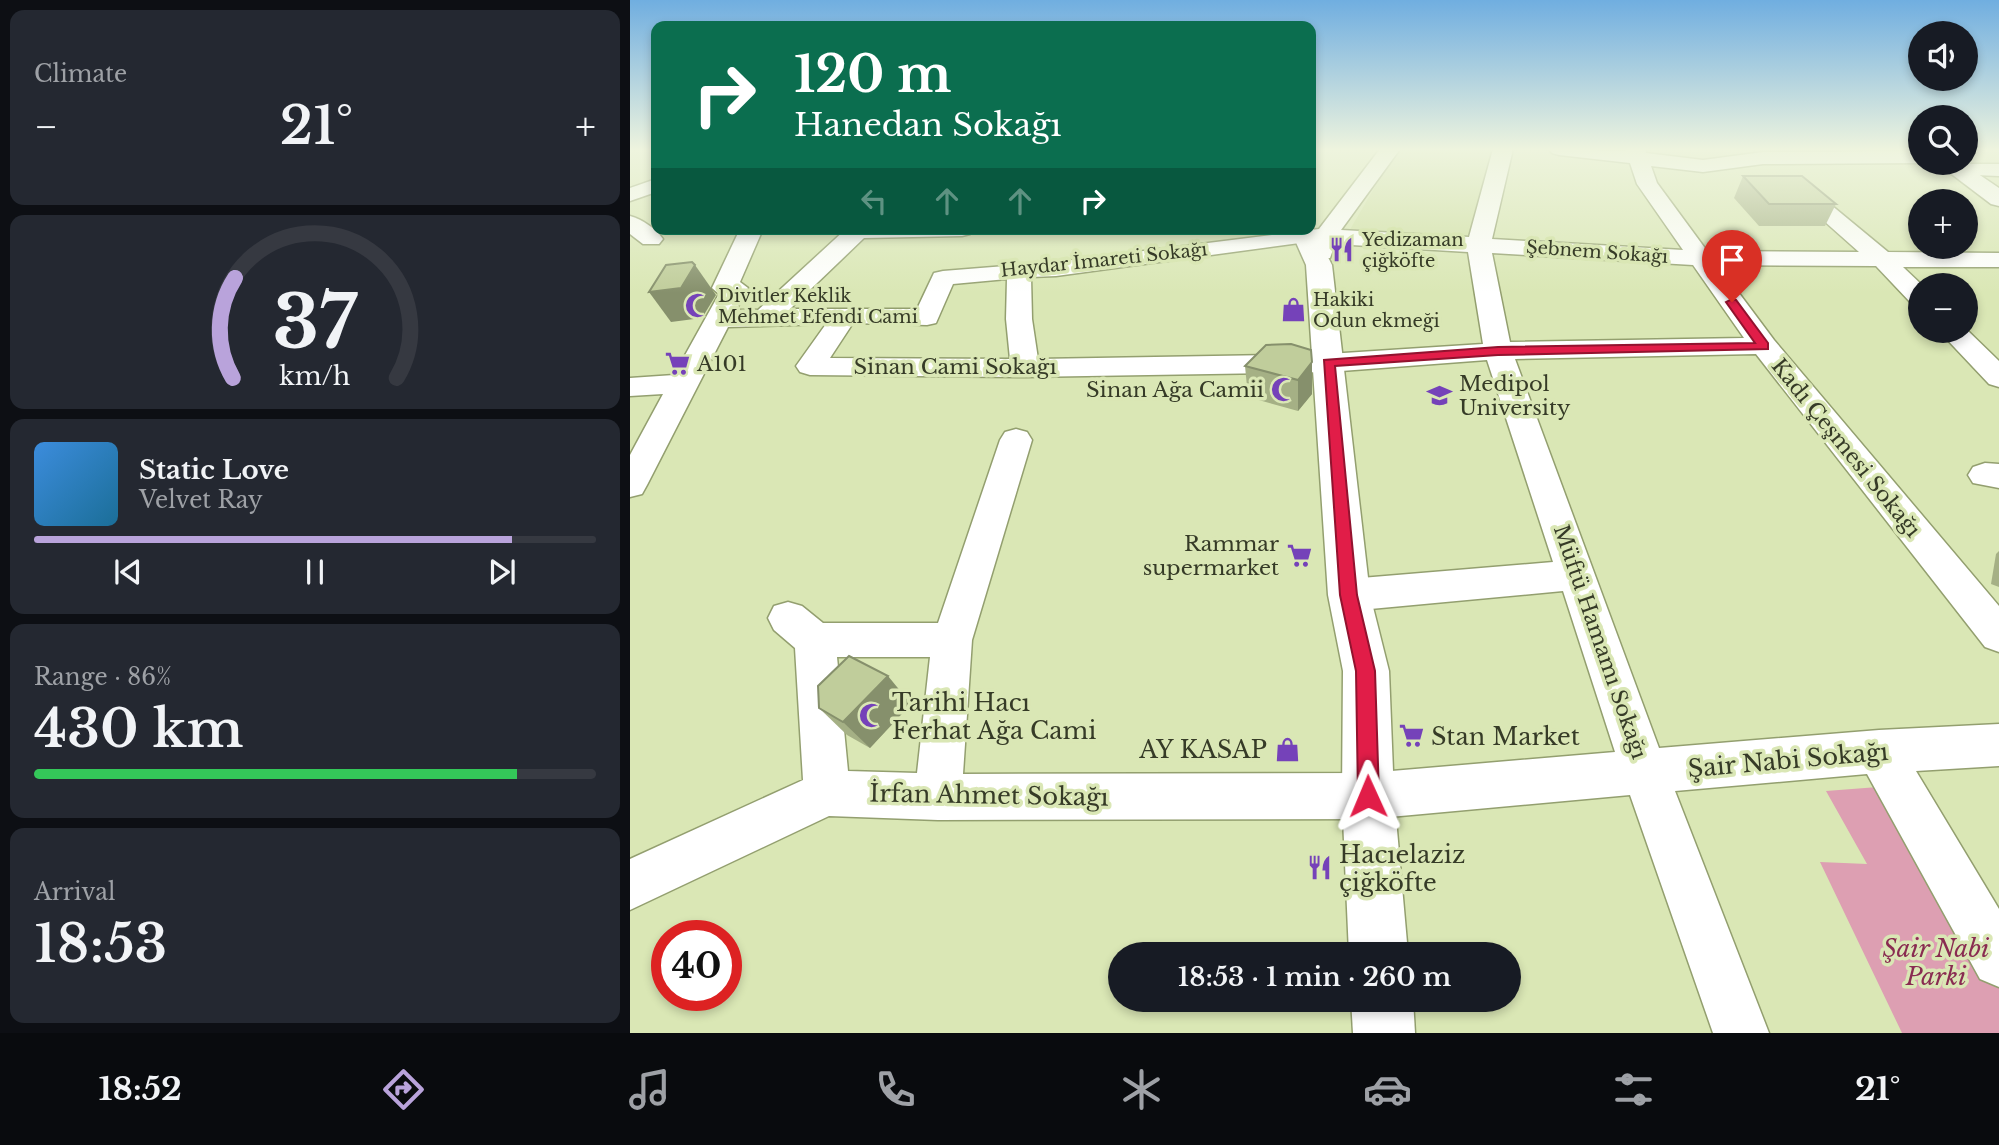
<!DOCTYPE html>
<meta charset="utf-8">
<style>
:root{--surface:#171b24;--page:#242831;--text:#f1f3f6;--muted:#9ea1a6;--line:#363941;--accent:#b9a3db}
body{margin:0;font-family:"Libre Baskerville",serif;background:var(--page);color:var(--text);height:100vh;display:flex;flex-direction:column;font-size:26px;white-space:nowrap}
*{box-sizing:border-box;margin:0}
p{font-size:23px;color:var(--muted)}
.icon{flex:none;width:38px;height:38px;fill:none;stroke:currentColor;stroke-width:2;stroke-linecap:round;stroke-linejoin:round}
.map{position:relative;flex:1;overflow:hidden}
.sheet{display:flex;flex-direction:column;gap:10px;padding:10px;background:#0d0f14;width:630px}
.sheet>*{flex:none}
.guide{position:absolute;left:21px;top:21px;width:665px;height:214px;border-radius:14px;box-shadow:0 4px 10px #0003;background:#0b6e4f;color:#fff;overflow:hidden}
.controls{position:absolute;left:1278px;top:21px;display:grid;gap:14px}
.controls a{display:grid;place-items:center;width:70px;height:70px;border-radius:50%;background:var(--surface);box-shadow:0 4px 10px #0003;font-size:35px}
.speed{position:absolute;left:21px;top:920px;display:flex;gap:14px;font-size:35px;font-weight:700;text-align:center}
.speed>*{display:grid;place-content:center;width:91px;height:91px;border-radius:50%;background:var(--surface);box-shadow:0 4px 10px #0003;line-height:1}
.speed .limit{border:10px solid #d22;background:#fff;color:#111}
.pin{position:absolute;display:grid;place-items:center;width:60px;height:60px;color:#fff;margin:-72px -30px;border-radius:50% 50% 50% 0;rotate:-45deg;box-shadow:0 0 7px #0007}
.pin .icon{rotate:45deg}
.me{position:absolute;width:77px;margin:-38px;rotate:359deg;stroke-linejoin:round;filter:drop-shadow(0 0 5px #0008)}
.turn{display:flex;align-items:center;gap:24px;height:147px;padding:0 28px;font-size:32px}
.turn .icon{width:91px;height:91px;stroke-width:2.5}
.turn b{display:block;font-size:49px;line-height:60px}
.lanes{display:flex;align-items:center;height:66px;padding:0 28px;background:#0003;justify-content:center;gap:35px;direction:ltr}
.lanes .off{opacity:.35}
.big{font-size:52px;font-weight:600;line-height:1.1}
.sheet .widget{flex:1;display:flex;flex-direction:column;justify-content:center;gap:10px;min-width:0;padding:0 24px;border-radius:14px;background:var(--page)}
.sheet .dial{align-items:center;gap:0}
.dial svg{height:182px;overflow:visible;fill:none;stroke:var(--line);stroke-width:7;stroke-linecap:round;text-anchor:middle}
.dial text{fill:var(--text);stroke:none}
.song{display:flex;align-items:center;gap:21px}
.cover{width:84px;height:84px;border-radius:10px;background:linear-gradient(135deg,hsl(210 70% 55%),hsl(200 70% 35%))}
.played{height:7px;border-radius:4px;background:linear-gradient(90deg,var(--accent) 85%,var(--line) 85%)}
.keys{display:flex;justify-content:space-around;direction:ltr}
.heat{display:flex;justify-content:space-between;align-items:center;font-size:38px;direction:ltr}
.charge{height:10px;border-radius:5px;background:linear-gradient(90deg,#34c759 86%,var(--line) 0)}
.trip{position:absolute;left:478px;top:942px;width:413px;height:70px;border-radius:35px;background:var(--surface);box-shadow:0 4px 10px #0003;font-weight:600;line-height:70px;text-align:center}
.tabs{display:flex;height:112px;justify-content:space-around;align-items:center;background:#090b0e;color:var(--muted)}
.tabs .icon{width:49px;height:49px}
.tabs .current{color:var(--accent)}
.tabs b{font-size:32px;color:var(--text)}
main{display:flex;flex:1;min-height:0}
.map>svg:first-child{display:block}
.built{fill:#d1e0a6}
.green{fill:#dd9fb2}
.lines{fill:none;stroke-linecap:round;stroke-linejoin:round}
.minor-casing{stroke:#939f6f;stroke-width:3}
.tertiary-casing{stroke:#939f6f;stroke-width:3}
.secondary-casing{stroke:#939f6f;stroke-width:3}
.minor{fill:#fff;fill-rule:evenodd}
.tertiary{fill:#fff;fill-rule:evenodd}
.secondary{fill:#fff;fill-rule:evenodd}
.wall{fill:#a5b085}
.shaded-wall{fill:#86906c}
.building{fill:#c0cd9b;stroke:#86906c;stroke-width:2}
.route{fill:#e11d48;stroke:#92132f;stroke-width:2}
.labels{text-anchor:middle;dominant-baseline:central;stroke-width:7;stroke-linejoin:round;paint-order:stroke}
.far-poi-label{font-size:18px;fill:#363b27;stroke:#dae7b5;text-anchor:start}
.far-street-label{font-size:18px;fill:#363b27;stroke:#dae7b5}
.poi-label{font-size:21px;fill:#363b27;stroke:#dae7b5;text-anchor:start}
.street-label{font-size:21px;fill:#363b27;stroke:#dae7b5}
.near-poi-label{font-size:24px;fill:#363b27;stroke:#dae7b5;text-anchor:start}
.near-street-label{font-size:24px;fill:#363b27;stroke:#dae7b5}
.near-park-label{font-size:24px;font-style:italic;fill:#892c51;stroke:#dae7b5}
</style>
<main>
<section class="sheet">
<div class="widget"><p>Climate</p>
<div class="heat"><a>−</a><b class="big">21°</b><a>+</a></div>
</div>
<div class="widget dial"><svg viewBox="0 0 100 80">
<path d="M14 69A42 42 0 1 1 86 69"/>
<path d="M14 69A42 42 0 0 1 15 25" stroke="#b9a3db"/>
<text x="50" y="56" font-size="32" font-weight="700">37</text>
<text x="50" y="72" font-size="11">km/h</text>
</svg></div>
<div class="widget">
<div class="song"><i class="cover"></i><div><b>Static Love</b><p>Velvet Ray</p></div></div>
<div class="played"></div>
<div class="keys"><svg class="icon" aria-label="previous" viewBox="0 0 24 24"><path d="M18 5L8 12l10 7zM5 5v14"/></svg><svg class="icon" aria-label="pause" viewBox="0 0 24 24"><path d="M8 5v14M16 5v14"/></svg><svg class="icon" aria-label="next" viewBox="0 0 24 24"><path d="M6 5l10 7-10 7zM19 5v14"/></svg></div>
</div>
<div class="widget"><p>Range · 86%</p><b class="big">430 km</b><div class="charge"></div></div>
<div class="widget"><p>Arrival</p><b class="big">18:53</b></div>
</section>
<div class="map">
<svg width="1369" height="1033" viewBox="0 0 1369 1033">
<rect width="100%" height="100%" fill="#dae7b5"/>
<polygon class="built" points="767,149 871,149 843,240 718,233"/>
<polygon class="green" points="1274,785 1369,951 1369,1033 1272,1033 1190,862 1237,864 1196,791"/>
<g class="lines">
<defs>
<g id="minor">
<path d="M 750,149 L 770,149 L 711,230 L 839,237 L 863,149 L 883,149 L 862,239 L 1053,250 L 1007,184 L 1000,163 L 929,155 L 922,153 L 919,149 L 996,151 L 995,149 L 1015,149 L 1016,153 L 1073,160 L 1133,152 L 1290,151 L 1290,163 L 1133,164 L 1073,172 L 1021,166 L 1027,183 L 1077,251 L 1229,252 L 1158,189 L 1155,185 L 1158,181 L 1172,181 L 1258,252 L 1369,253 L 1369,267 L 1273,267 L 1292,285 L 1290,306 L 1281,303 L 1246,266 L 1088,265 L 1144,340 L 1369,606 L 1369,652 L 1355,647 L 1126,354 L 885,359 L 1029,748 L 1249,730 L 1369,724 L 1369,766 L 1286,771 L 1369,909 L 1369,987 L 1350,979 L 1237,774 L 1045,791 L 1139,1033 L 1083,1033 L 1000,795 L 738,819 L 308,820 L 199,816 L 0,910 L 0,859 L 173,780 L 165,648 L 144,630 L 138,618 L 144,606 L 158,602 L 172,606 L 193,623 L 308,623 L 370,440 L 375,432 L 386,429 L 397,432 L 402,440 L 342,640 L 333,774 L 738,773 L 985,752 L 933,591 L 719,611 L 705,606 L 700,595 L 705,584 L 719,579 L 923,562 L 857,360 L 698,372 L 395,377 L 180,375 L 170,372 L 166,366 L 196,324 L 98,327 L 17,485 L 12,494 L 0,497 L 0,455 L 33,394 L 0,396 L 0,378 L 44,375 L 89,294 L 82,288 L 110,229 L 133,229 L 110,282 L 118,288 L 106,310 L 128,310 L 216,229 L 343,229 L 340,234 L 332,236 L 234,238 L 160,309 L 287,309 L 304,273 L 313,271 L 426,262 L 689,229 ZM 677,242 L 682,242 L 680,253 L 684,258 L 700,258 L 705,244 L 838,252 L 853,344 L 698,354 L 408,359 L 402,319 L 401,277 L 426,276 ZM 862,253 L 1063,265 L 1114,338 L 880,342 ZM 377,279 L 376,319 L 380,359 L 200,358 L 223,323 L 297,325 L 306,323 L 323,284 ZM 207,657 L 300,657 L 287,773 L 218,771 Z"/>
<polygon points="1328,164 1369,164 1369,176 1321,174 1318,170 1321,166"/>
<polygon points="26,179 26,192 0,201 0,188"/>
<path d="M 0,216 C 12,219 26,229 33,239 L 29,244 L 13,244 L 0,234 Z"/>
<polygon points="1335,328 1369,361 1369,387 1359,384 1309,331 1335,331"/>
<polygon points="1355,463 1369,464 1369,488 1343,483 1338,475 1343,467"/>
</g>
<g id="tertiary">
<polygon points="681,224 702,265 740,595 759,671 764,796 778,954 719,954 712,796 713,671 698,595 676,265 660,229 681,229"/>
<polygon points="721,999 783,999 785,1033 723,1033"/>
</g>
<polygon id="secondary" points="1307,163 1332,163 1369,188 1369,206 1361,204"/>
</defs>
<use href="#minor" class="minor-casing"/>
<use href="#tertiary" class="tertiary-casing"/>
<use href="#secondary" class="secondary-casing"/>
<use href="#minor" class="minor"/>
<use href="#tertiary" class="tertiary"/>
<use href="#secondary" class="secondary"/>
</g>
<g class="wall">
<polygon points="1113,176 1206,204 1195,226 1129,226 1104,198"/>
<polygon points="682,362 682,394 668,411 618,397 615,366"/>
<polygon points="1369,551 1369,587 1361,584 1366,554"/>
<polygon points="281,704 240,748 217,735 189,708"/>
</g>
<g class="shaded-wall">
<polygon points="65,265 86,295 72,318 41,322 19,292"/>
<polygon points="682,362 682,394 668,411 668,380"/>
<polygon points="258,676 281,704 240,748 213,722"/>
</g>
<g class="building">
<polygon points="1113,176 1172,176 1206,204 1139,204"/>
<polygon points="62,262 65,265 51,288 19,292 36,265"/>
<polygon points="661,344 681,350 682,362 668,380 615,366 636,345"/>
<polygon points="219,656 258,676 213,722 189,708 188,686"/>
</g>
<linearGradient id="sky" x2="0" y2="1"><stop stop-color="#70aee0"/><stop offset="0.51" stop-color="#eef4de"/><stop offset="1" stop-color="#eef4de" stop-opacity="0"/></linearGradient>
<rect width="1369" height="293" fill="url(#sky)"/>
<polygon class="route" points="1102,299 1106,300 1138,343 1138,349 868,355 705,366 727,595 745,671 749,796 746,803 738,806 731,803 728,796 726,671 710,595 694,360 868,347 1125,343 1096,302"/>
<defs>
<symbol id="restaurant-bare" viewBox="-9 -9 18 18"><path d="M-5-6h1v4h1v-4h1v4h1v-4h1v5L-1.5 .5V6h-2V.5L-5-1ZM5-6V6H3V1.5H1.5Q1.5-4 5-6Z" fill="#7542b9" stroke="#dae7b5" stroke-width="2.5" paint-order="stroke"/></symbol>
<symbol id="mosque-bare" viewBox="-9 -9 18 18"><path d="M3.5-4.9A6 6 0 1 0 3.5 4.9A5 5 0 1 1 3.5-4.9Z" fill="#7542b9" stroke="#dae7b5" stroke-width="2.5" paint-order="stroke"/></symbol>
<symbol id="shop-bare" viewBox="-9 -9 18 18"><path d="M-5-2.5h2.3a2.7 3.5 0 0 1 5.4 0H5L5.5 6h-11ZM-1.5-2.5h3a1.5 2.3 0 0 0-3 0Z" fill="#7542b9" stroke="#dae7b5" stroke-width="2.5" paint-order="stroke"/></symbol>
<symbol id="supermarket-bare" viewBox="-9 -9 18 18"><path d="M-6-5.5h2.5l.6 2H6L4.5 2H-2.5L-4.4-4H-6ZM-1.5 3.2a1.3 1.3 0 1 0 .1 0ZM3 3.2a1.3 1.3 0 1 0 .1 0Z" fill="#7542b9" stroke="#dae7b5" stroke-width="2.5" paint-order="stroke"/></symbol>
<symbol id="university-bare" viewBox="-9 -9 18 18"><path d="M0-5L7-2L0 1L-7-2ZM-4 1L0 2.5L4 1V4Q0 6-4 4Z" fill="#7542b9" stroke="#dae7b5" stroke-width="2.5" paint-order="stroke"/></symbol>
</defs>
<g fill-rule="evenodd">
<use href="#restaurant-bare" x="694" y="232" width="35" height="35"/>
<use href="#mosque-bare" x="50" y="288" width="35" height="35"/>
<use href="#shop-bare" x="646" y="292" width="35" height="35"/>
<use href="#supermarket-bare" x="30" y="346" width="35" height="35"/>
<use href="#mosque-bare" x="636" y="372" width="35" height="35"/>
<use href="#university-bare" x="792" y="378" width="35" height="35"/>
<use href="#supermarket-bare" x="652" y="538" width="35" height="35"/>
<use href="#mosque-bare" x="224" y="698" width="35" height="35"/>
<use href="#supermarket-bare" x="764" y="718" width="35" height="35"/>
<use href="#shop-bare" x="640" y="732" width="35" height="35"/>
<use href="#restaurant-bare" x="672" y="850" width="35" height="35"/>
</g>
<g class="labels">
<g class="far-poi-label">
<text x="732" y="240">Yedizaman<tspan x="732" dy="21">çiğköfte</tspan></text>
<text x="88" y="296">Divitler Keklik<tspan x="88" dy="21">Mehmet Efendi Cami</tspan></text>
<text x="683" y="300">Hakiki<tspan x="683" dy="21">Odun ekmeği</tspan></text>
</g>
<g class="far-street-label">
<text transform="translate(967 252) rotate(4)">Şebnem Sokağı</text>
<text transform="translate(474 260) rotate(-6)">Haydar İmareti Sokağı</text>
</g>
<g class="poi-label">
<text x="67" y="364">A101</text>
<text x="829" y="384">Medipol<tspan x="829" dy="24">University</tspan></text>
<text x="634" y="390" text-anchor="end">Sinan Ağa Camii</text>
<text x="649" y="544" text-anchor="end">Rammar<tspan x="649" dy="24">supermarket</tspan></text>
</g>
<g class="street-label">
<text x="325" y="367">Sinan Cami Sokağı</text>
<text transform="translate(1216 448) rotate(51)">Kadı Çeşmesi Sokağı</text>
<text transform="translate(970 642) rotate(71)">Müftü Hamamı Sokağı</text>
</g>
<g class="near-poi-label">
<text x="262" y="702">Tarihi Hacı<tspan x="262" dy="28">Ferhat Ağa Cami</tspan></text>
<text x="801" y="736">Stan Market</text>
<text x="637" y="749" text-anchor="end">AY KASAP</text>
<text x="709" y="854">Hacıelaziz<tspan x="709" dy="28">çiğköfte</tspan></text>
</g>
<g class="near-street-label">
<text transform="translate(1158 760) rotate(-5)">Şair Nabi Sokağı</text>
<text transform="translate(359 795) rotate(1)">İrfan Ahmet Sokağı</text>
</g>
<g class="near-park-label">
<text x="1306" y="948">Şair Nabi<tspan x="1306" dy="28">Parki</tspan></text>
</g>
</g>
</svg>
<div class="controls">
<a><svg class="icon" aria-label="sound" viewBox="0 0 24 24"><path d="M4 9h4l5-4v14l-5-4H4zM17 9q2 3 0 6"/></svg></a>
<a><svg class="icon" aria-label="search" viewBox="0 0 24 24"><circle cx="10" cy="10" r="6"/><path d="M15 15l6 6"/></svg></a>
<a>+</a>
<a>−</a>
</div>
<div class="speed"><div class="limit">40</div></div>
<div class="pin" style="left:1102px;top:302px;background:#d93025"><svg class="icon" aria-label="arrive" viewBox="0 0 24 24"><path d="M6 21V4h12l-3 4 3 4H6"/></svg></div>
<svg class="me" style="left:738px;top:796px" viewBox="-20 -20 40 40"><path d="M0-17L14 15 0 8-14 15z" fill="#e11d48" stroke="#fff" stroke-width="4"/></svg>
<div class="trip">18:53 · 1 min · 260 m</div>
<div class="guide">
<div class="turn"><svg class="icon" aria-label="right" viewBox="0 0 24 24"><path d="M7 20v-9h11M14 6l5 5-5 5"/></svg><div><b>120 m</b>Hanedan Sokağı</div></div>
<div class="lanes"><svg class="icon off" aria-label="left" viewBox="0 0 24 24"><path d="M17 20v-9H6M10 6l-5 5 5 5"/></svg><svg class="icon off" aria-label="ahead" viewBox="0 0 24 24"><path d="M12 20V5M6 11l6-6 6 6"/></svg><svg class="icon off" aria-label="ahead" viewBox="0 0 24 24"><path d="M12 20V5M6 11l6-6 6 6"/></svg><svg class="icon" aria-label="right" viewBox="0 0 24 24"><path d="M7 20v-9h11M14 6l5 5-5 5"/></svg></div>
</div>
</div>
</main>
<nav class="tabs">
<b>18:52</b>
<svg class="icon current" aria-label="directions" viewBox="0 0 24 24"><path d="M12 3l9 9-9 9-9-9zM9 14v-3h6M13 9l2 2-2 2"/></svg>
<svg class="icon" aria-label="music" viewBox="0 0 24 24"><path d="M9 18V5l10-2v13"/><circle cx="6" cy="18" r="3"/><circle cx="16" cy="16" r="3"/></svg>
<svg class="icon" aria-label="phone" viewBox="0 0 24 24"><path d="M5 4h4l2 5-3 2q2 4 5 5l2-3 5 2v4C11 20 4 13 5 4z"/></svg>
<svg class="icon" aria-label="climate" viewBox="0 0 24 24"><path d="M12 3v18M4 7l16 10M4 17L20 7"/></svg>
<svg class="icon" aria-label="car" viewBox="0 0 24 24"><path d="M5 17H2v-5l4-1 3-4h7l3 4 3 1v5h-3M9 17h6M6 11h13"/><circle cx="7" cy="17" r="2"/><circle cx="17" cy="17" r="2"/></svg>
<svg class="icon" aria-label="filters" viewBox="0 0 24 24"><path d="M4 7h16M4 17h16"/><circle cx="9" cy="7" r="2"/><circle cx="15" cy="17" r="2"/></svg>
<b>21°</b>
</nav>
